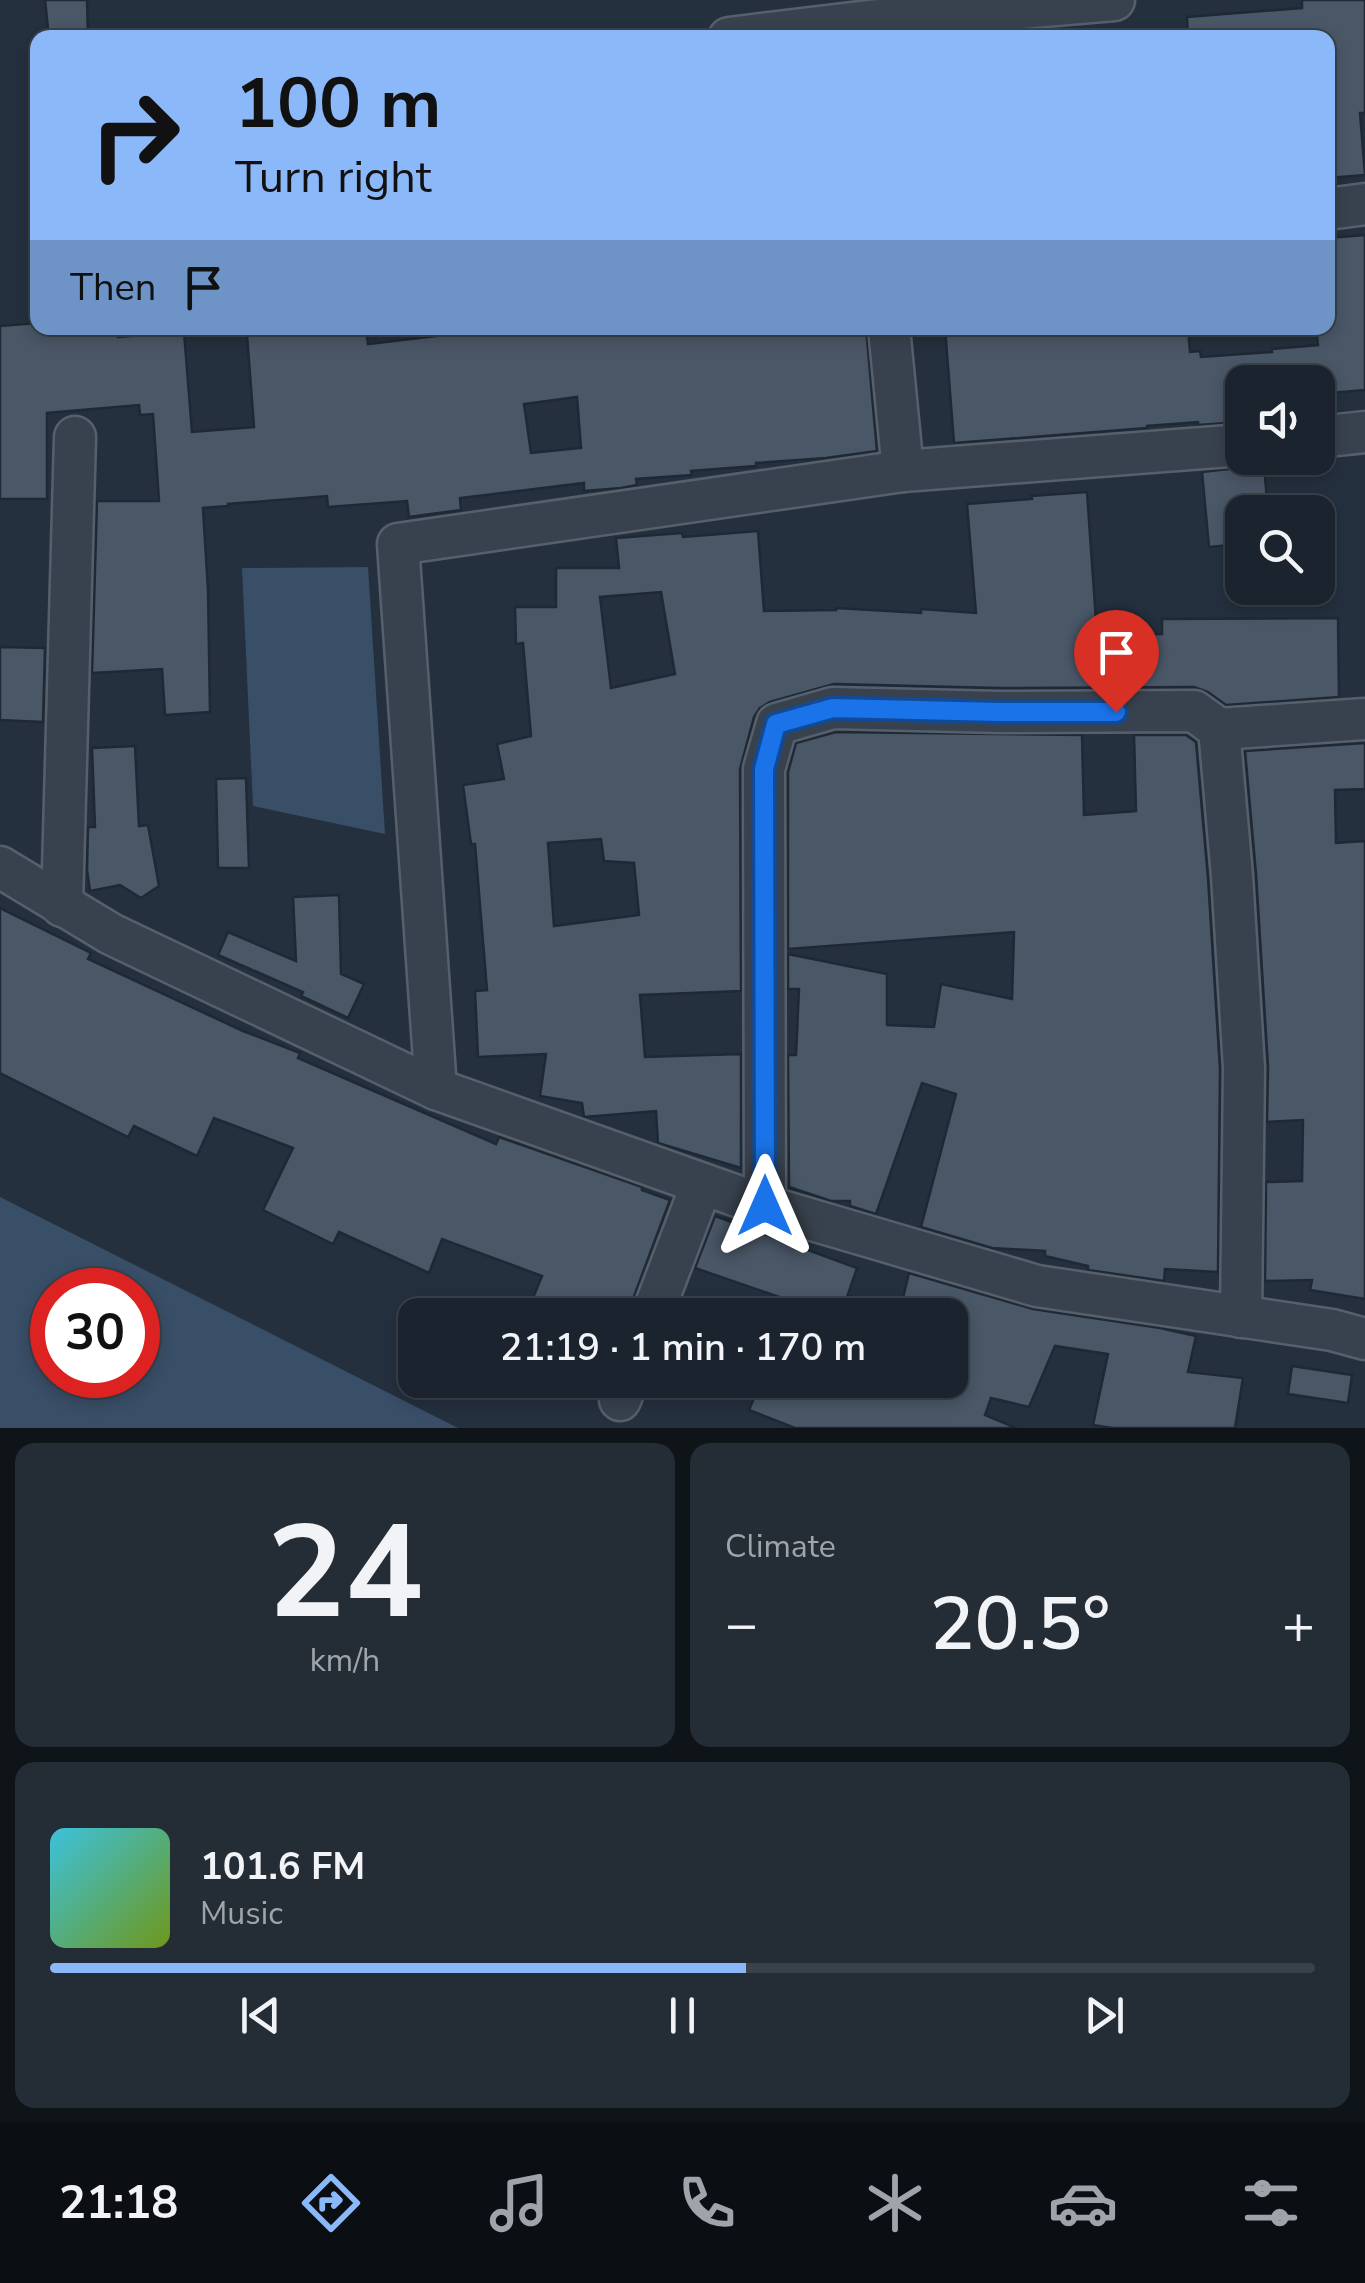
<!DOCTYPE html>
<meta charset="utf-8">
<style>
:root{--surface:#1b242e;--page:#242c36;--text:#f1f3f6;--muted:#a0a4aa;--line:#39414a;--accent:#8ab8f8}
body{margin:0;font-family:"Nunito Sans",sans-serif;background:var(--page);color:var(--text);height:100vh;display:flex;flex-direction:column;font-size:38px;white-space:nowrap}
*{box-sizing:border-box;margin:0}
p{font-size:32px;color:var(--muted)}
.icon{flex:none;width:55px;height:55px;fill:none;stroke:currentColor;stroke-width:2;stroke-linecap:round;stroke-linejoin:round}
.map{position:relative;height:1428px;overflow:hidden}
.sheet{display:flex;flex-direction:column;gap:15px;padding:15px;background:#0f1419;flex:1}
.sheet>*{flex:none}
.banner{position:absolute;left:30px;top:30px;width:1305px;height:305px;border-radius:20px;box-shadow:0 5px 15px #0003,0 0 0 2px var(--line);background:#8ab8f8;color:#111;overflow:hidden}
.fabs{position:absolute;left:1225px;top:365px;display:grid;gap:20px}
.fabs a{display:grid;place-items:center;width:110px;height:110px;border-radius:20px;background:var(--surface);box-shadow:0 5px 15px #0003,0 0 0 2px var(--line);font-size:50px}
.speed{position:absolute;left:30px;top:1268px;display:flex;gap:20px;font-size:50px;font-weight:700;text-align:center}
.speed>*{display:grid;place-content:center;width:130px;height:130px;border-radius:50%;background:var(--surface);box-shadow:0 5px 15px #0003,0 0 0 2px var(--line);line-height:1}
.speed .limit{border:15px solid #d22;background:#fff;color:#111}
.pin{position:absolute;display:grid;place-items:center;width:85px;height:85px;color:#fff;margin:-102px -42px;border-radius:50% 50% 50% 0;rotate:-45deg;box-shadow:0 0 10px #0007}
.pin .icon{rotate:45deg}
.me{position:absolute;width:110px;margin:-55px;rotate:0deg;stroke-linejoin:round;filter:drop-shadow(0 0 8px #0008)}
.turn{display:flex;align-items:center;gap:35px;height:210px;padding:0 40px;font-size:45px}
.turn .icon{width:130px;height:130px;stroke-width:2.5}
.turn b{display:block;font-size:70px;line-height:85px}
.then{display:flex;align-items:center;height:95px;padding:0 40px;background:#0003;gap:20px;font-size:38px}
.big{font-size:75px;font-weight:600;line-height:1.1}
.sheet .widget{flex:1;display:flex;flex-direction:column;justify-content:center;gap:15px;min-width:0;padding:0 35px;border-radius:20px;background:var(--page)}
.sheet .dial{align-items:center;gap:0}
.dial b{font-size:130px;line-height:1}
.song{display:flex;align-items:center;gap:30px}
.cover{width:120px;height:120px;border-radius:15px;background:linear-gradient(135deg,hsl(190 70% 55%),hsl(80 70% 35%))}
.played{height:10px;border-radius:5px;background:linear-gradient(90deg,var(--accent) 55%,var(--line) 55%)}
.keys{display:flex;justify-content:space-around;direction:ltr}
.heat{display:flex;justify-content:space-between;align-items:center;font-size:55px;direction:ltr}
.sheet .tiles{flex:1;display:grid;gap:15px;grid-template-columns:1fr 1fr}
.widget:last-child{grid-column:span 2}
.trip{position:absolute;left:398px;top:1298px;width:570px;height:100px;border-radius:20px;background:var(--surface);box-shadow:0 5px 15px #0003,0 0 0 2px var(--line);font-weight:600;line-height:100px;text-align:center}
.dock{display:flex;height:160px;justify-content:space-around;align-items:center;background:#0b0e12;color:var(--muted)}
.dock .icon{width:70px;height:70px}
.dock .selected{color:var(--accent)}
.dock b{font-size:45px;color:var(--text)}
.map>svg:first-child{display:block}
.water{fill:#394e67;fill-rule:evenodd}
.building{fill:#4a5767;stroke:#1f2935;stroke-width:2.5;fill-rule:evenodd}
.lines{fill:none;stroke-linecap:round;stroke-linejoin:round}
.minor-casing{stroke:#56606c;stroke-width:45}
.minor{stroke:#38424e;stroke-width:40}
.route-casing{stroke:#114b97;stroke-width:25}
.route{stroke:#1a73e8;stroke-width:18}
</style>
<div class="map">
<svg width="1365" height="1428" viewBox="0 0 1365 1428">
<rect width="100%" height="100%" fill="#24303e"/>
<g class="water">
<polygon points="368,567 385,834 253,806 242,568"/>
<path d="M 0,1197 L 458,1428 L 0,1428 ZM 52,1290 L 138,1290 L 138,1375 L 52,1375 Z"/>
</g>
<g class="building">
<polygon points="45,0 87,0 88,38 49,38"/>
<polygon points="1302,0 1365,0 1365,113 1360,113 1365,175 1328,178 1328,38 1188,38 1187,17 1302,8"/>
<polygon points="1365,235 1365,390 1318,394 1318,382 1242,382 1242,422 1198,425 1198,422 1147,426 1147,428 954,443 945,328 1188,328 1190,352 1200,351 1201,357 1272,352 1272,349 1318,345 1316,328 1328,328 1328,238"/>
<path d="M 38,323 L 38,328 L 117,328 L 118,337 L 184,332 L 192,432 L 254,427 L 247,335 L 298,330 L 299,335 L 366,329 L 368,344 L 454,334 L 453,329 L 472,328 L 866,328 L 877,451 L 826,458 L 756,463 L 756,466 L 691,471 L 692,475 L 636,479 L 637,485 L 621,488 L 584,491 L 584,483 L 460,498 L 461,510 L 409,517 L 407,501 L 328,507 L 327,496 L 228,504 L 228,506 L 203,508 L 208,590 L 210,712 L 165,715 L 162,669 L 92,673 L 97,501 L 159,501 L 153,414 L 140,415 L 139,405 L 47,413 L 47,499 L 0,499 L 0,326 ZM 577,397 L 581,448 L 531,453 L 524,404 Z"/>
<polygon points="1264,465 1268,512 1242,512 1242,544 1209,547 1202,472"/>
<path d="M 1087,492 L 1097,635 L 1162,634 L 1162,619 L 1338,618 L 1339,697 L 1226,705 L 1208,692 L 1194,687 L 999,688 L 834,684 L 770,702 L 760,708 L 754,717 L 740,769 L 741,991 L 640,995 L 645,1057 L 741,1054 L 741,1168 L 658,1143 L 656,1111 L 584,1117 L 582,1103 L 540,1096 L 546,1054 L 478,1057 L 475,991 L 487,990 L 475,844 L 471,844 L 463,785 L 504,779 L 497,744 L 531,736 L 523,643 L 516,644 L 515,607 L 556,607 L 556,568 L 619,568 L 616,538 L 682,533 L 683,537 L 758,531 L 764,611 L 836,610 L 836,608 L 921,613 L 921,609 L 976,613 L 967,504 L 1032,499 L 1031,496 ZM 661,592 L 675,674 L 611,688 L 600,597 ZM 601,839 L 604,861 L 634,863 L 639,915 L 554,926 L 548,843 Z"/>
<polygon points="0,647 45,648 43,722 0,720"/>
<polygon points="836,732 1082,735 1084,815 1136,811 1134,735 1186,735 1196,742 1208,878 1220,1069 1218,1272 1165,1269 1164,1281 1088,1270 1088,1266 1045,1256 1045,1251 992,1248 921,1227 956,1094 922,1083 876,1214 850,1206 850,1201 831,1201 789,1187 788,1055 796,1055 799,989 788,989 788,954 887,974 887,1025 934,1027 941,984 1012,999 1014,932 788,949 788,772 796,743"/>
<polygon points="1365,743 1365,789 1335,790 1336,843 1365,841 1365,1299 1310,1290 1312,1280 1265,1281 1266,1182 1302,1181 1303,1120 1267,1122 1268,1067 1256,874 1245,751"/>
<polygon points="135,746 139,826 148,825 159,886 141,898 120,885 90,891 87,870 88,827 95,827 92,748"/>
<polygon points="246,778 249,868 218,868 216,779"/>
<polygon points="339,895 341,974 364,984 348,1018 301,996 303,992 218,955 228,932 296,961 293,897"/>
<polygon points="0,908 91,953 88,959 243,1031 300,1053 298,1058 496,1144 499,1137 642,1187 642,1190 670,1200 630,1307 629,1315 526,1315 542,1276 442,1239 429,1273 339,1232 333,1244 263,1210 293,1148 214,1118 197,1156 134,1126 128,1137 0,1073"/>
<polygon points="715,1216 857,1268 841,1315 785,1315 791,1301 695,1268"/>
<polygon points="909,1273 1033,1309 1160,1328 1196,1336 1188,1372 1243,1378 1235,1428 1112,1428 1093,1425 1108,1354 1055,1346 1029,1407 991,1398 985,1415 1016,1428 795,1428 749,1410 761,1380 905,1380 947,1398 961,1334 950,1331 950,1315 899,1315"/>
<polygon points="1292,1366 1352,1375 1348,1403 1288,1394"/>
</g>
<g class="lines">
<defs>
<g id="minor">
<polyline points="729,38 869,21 1114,0"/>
<polyline points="1328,209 1365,204"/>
<polyline points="889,328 903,471"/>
<polyline points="1318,437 1365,432"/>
<polyline points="1219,729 1365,719"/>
<polyline points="0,867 111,934 436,1089 765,1206 1037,1286 1332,1330 1365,1339"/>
<polyline points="62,906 75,437"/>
<polyline points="436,1089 398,544 903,471 1242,445"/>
<polyline points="765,1206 764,769 777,724 833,708 999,712 1194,711 1219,729 1232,876 1244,1068 1241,1317"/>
<polyline points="652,1315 702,1184"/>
<polyline points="620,1400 628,1380"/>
</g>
</defs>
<use href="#minor" class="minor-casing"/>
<use href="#minor" class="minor"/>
</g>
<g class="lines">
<defs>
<polyline id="route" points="765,1206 764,769 776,724 833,708 999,712 1116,712"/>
</defs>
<use href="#route" class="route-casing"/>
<use href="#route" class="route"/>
</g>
</svg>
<div class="fabs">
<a><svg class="icon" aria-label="sound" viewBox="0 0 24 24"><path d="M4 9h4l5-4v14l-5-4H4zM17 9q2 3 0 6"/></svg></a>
<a><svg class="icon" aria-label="search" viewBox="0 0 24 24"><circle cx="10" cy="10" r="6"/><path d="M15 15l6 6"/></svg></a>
</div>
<div class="speed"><div class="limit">30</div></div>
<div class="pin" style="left:1116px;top:712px;background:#d93025"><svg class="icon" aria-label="arrive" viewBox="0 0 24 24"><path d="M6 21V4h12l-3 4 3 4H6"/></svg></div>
<svg class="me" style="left:765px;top:1206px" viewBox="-20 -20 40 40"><path d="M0-17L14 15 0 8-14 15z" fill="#1a73e8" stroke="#fff" stroke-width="4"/></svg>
<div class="trip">21:19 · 1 min · 170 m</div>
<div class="banner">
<div class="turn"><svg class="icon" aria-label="right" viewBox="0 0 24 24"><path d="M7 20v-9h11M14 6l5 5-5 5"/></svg><div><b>100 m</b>Turn right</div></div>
<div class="then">Then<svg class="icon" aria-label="arrive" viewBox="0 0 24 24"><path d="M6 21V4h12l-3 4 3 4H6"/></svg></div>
</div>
</div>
<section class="sheet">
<div class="tiles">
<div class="widget dial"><b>24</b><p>km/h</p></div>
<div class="widget"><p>Climate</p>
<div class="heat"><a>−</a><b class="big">20.5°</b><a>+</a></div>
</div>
<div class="widget">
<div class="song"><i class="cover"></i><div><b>101.6 FM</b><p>Music</p></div></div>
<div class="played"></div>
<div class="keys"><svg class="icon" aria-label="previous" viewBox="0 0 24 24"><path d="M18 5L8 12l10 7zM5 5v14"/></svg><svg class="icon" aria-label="pause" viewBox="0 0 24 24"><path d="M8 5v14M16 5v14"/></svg><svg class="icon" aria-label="next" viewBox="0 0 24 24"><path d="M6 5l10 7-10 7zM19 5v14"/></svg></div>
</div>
</div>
</section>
<nav class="dock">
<b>21:18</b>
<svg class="icon selected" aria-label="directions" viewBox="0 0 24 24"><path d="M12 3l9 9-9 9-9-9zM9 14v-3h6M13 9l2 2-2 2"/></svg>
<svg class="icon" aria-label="music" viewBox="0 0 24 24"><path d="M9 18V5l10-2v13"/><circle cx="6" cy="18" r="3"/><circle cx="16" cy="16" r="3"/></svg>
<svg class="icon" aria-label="phone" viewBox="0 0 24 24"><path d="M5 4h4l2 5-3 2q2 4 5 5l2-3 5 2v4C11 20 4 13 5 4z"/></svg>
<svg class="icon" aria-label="climate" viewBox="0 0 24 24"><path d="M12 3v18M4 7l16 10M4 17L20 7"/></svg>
<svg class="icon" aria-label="car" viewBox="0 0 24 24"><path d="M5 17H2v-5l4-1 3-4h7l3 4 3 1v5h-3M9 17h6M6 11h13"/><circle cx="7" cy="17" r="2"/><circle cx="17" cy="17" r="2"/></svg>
<svg class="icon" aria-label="filters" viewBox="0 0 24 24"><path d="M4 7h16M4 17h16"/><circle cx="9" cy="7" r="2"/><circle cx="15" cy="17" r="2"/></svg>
</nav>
